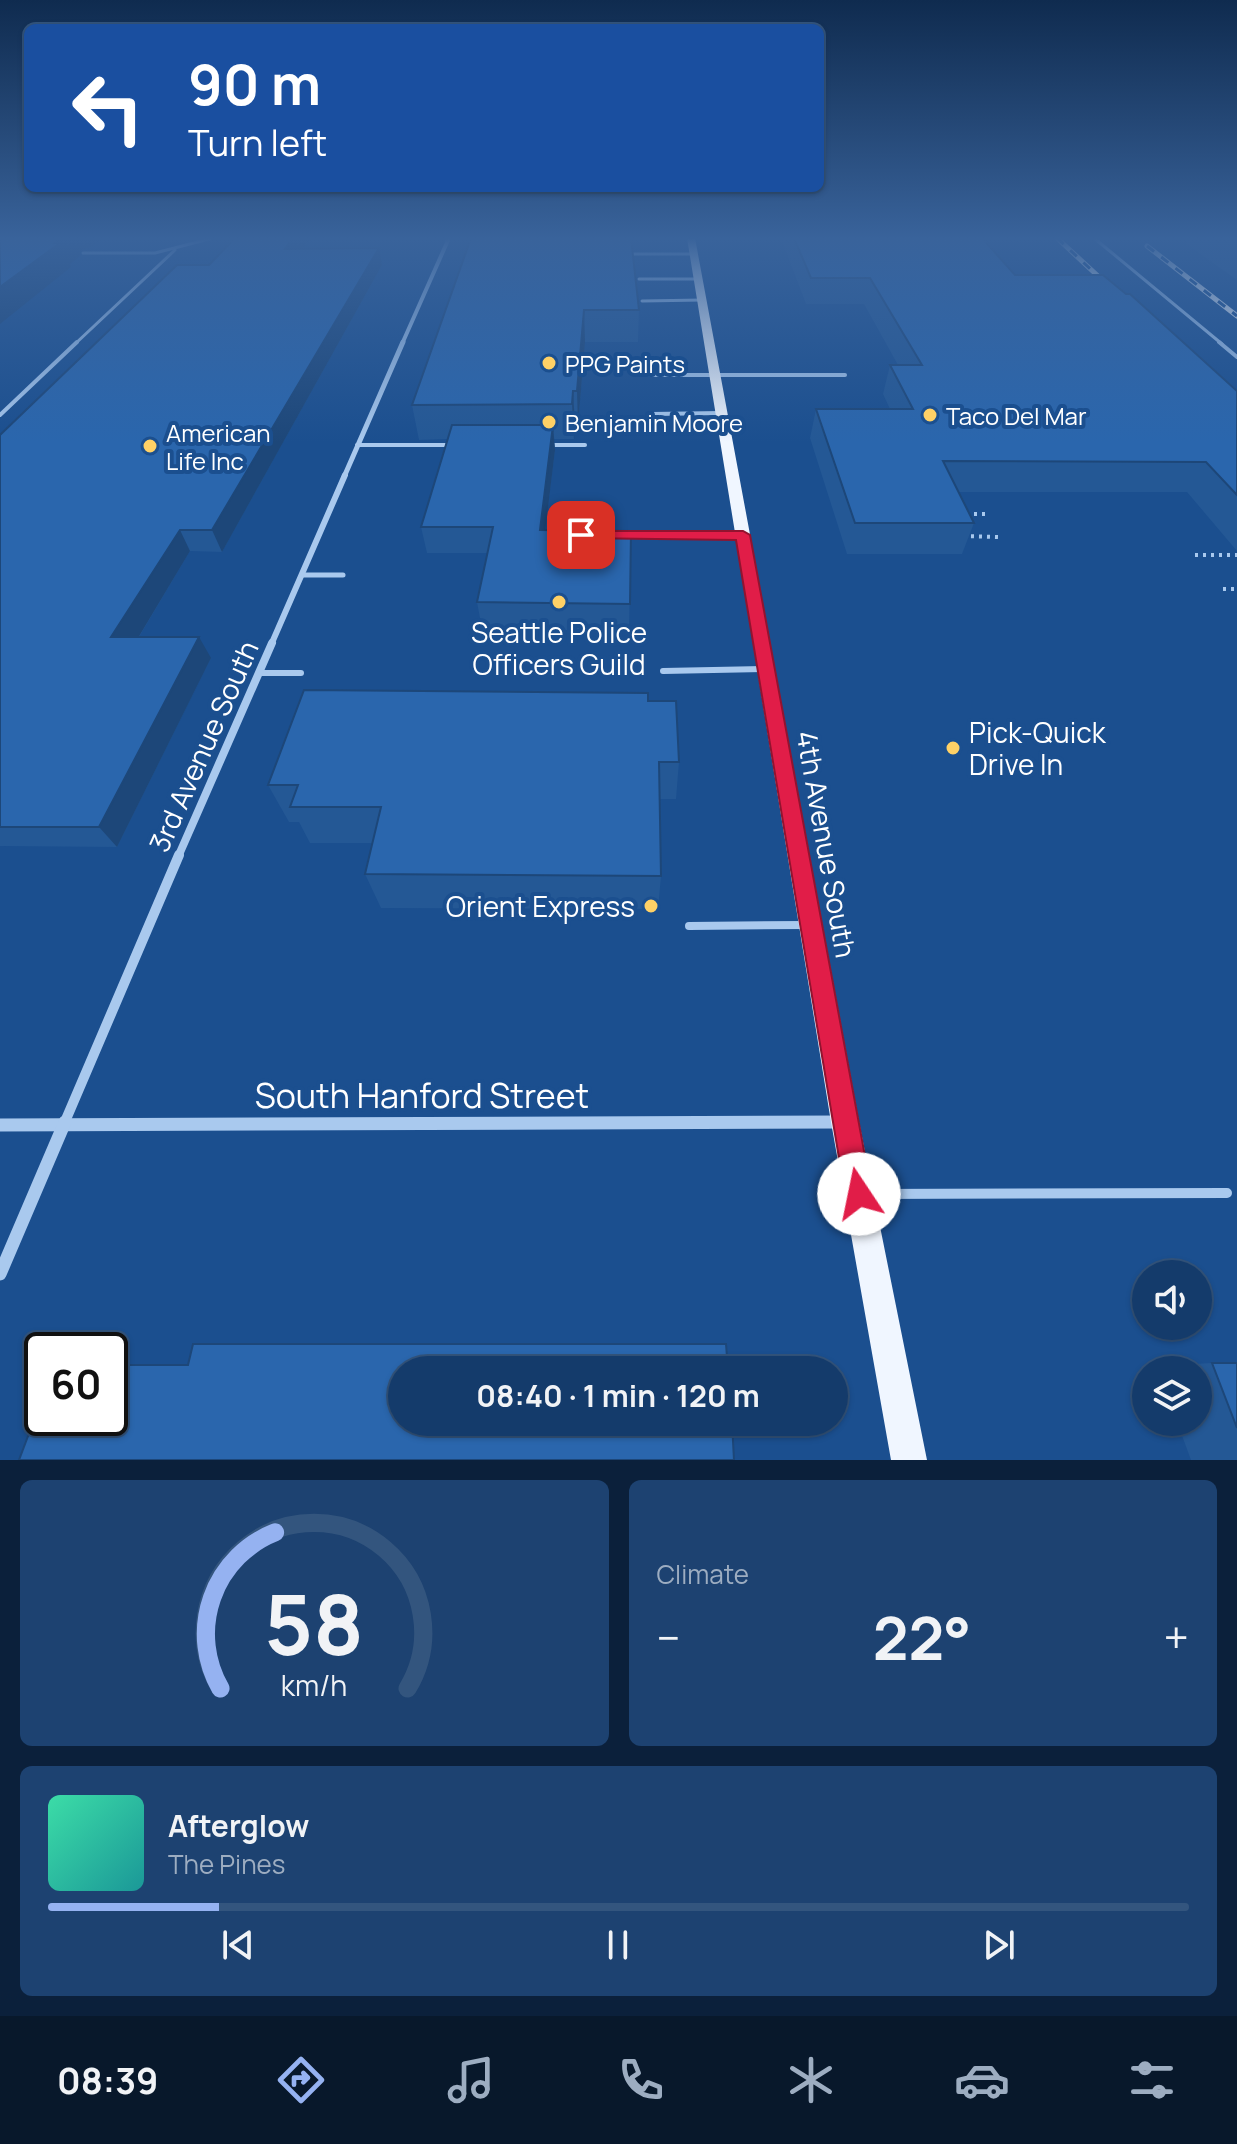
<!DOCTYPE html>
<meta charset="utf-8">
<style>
:root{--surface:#143b6b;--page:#1d4271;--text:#f1f3f6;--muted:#9dadc1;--line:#33557e;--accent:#95b2f1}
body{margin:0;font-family:Manrope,sans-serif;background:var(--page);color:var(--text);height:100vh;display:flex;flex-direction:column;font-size:30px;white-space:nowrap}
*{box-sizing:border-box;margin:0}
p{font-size:26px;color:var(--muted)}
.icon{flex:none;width:44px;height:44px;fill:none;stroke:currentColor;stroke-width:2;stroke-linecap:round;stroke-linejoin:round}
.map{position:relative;height:1460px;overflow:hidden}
.drawer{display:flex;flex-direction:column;gap:20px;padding:20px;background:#0b203b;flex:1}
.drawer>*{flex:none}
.guide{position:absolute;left:24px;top:24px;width:800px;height:168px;border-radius:12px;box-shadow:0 2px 6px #0004,0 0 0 2px var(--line);background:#1a4fa0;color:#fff;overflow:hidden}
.fabs{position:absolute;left:1132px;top:1260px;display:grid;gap:16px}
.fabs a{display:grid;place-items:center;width:80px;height:80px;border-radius:50%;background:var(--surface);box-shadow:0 2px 6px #0004,0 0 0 2px var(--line);font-size:40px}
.speed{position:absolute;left:24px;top:1332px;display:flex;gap:16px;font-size:40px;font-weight:700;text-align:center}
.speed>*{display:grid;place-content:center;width:104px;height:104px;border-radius:50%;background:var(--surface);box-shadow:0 2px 6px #0004,0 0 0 2px var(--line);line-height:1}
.speed .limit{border:4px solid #111;border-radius:12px;background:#fff;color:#111}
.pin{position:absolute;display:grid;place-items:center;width:68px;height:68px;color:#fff;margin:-34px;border-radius:16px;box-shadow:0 4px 12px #0006}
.me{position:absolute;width:88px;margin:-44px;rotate:349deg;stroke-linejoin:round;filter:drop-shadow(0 0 6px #0008)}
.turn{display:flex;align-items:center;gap:28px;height:168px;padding:0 32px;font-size:36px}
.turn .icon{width:104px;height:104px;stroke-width:2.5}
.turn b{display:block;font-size:56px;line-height:68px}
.big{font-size:60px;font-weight:700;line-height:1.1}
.drawer .card{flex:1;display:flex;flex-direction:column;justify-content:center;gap:12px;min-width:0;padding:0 28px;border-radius:12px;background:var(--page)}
.drawer .dial{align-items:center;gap:0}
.dial svg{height:208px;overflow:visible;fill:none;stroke:var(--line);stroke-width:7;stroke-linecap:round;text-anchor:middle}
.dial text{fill:var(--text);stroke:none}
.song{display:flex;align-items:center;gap:24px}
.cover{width:96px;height:96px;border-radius:12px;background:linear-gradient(135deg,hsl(160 70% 55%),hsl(180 70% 35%))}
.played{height:8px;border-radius:4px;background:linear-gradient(90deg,var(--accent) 15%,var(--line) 15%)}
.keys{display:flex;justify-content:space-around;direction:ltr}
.heat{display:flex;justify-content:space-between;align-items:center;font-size:44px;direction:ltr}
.drawer .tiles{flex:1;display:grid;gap:20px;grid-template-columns:1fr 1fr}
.card:last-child{grid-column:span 2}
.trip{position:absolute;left:388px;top:1356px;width:460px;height:80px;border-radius:40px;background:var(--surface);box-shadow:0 2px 6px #0004,0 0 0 2px var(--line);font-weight:700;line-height:80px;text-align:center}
.tab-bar{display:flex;height:128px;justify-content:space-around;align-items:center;background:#08182b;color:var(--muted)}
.tab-bar .icon{width:56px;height:56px}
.tab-bar .on{color:var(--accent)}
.tab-bar b{font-size:36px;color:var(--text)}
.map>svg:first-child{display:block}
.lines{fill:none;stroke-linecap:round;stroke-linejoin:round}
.path{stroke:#a9c9ee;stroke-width:4;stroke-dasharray:3 5;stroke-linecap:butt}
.service-far5{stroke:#a9c9ee;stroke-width:3}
.service-far4{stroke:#a9c9ee;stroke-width:4}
.service-far3{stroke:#a9c9ee;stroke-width:5}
.service-far2{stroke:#a9c9ee;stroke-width:6}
.service-far1{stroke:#a9c9ee;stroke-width:8}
.service{stroke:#a9c9ee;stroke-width:10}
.minor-far5{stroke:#a9c9ee;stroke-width:4}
.minor-far4{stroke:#a9c9ee;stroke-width:5}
.minor-far3{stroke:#a9c9ee;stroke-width:6}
.minor-far2{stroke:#a9c9ee;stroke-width:8}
.minor-far1{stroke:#a9c9ee;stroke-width:10}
.minor{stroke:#a9c9ee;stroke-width:13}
.primary{fill:#f0f6ff;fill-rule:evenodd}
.rail-casing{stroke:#fff;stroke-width:5}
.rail{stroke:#1b4f8f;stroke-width:3;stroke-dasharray:9;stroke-linecap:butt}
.wall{fill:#245895}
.shaded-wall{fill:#1d4779}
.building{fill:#2a66ad;stroke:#1d4779;stroke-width:2}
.route{fill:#e11d48;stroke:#92132f;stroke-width:2}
.poi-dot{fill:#ffd166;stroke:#1b4f8f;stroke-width:3}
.labels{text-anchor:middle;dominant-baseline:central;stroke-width:8;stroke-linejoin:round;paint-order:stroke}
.far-poi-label{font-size:24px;fill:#fff;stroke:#1b4f8f;text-anchor:start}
.poi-label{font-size:28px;fill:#fff;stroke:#1b4f8f}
.street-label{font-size:28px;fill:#fff;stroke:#1b4f8f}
.near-street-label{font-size:34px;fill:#fff;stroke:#1b4f8f}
</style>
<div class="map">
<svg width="1237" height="1460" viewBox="0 0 1237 1460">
<rect width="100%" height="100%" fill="#1b4f8f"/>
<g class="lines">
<g class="path">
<polyline points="966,514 985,514"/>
<polyline points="963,536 998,537"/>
<polyline points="1195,555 1237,555"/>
<polyline points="1223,589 1237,589"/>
</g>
<g class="service-far5">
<polyline points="1094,238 1222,344"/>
<polyline points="83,253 155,253 213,238"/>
<polyline points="626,254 694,254"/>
<polyline points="639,279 698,279"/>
<polyline points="642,301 702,300"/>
<polyline points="75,344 175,250"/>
</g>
<g class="service-far4">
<polyline points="1219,342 1237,357"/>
<polyline points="649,375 845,375"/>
<polyline points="652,414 721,413"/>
<polyline points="0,415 77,342"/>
<polyline points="357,445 454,445"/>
<polyline points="549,445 585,445"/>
</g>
<g class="service-far3">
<polyline points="626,535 743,535"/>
<polyline points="302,575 343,575"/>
</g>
<g class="service-far2">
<polyline points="663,671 763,669"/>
<polyline points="260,673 301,673"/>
</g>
<polyline class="service-far1" points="689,926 805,925"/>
<polyline class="service" points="867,1194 1227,1193"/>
<polyline class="minor-far5" points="402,344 449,238"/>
<polyline class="minor-far4" points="344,477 403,342"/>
<polyline class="minor-far3" points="271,645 345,475"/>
<polyline class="minor-far2" points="178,857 272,643"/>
<g class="minor-far1">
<polyline points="64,1124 179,855"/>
<polyline points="352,1124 839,1122"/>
</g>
<g class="minor">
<polyline points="0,1125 839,1122"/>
<polyline points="0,1274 65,1122"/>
</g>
<polygon class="primary" points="687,238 695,238 859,1122 927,1460 891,1460 831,1122"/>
<defs>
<g id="rail">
<polyline points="1057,238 1113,290"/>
<polyline points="1147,246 1237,316"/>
</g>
</defs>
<use href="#rail" class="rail-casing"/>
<use href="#rail" class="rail"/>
</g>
<g class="wall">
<polygon points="235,238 311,238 302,249 382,265 222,552 190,551 139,637 211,658 117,847 0,846 0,435 209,265"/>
<polygon points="471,238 639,310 638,342 585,342 578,425 575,425 574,439 554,439 555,450 545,530 631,531 629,631 482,629 477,602 488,553 427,553 421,527 447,439 419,440 412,405"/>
<polygon points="781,238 982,238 1015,275 1237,391 1237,551 1187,492 958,492 974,523 962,554 847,554 810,438 816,409 890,409 883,394 890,365 898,365 864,304 806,304"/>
<polygon points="1188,238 1237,238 1237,280 1185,243"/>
<polygon points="648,701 679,762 676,799 659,799 661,876 658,909 381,908 365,874 372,843 310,843 299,822 289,822 268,785"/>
<polygon points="1212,1363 1237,1363 1237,1460 1191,1460 1177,1422 1198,1422 1198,1370 1159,1370 1157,1366"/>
</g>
<g class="shaded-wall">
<polygon points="60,238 102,238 89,248 80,250 80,256 70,264 71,267 0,324 0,287"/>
<polygon points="293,238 311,238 289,266 285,249"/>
<polygon points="379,248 382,265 222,552 212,530"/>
<polygon points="584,310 585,342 578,425 577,391"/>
<polygon points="573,391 575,425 574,439 572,404"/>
<polygon points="553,425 555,450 542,556 540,530"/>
<polygon points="180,530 190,551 126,658 111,637"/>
<polygon points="199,637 211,658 117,847 99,827"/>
</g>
<g class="building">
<polygon points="0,238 60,238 54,243 60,243 0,287"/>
<polygon points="235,238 293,238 285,249 379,248 212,530 180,530 111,637 199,637 99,827 0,827 0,435 177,265 209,265"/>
<polygon points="471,238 631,238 639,310 584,310 577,391 573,391 572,404 412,405"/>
<polygon points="794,238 982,238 1015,275 1103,275 1126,294 1130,294 1237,391 1237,495 1206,462 943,461 974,523 855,523 816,409 913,409 890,365 922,365 870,278 811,278"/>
<polygon points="452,425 553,425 540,530 631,531 630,604 477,602 493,527 421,527"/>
<polygon points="304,690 648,693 648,701 676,701 679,762 659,762 661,876 365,874 381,807 290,807 298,785 268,785"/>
<polygon points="193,1344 726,1344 728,1370 402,1370 402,1422 732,1422 734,1460 19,1460 42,1399 42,1418 110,1418 110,1365 188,1365"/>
<polygon points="1212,1363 1237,1363 1237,1428"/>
</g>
<linearGradient id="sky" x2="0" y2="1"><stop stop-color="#0f2b4f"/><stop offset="0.54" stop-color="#39639b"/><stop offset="1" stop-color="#39639b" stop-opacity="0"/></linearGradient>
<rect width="1237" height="442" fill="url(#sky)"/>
<polygon class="route" points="581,531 743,531 750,535 872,1194 868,1204 859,1208 849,1204 845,1194 736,540 576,538 574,535"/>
<g class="poi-dot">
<circle cx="549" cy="363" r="8"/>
<circle cx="930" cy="415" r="8"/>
<circle cx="549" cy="422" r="8"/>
<circle cx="150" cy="446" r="8"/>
<circle cx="559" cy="602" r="8"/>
<circle cx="953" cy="748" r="8"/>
<circle cx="651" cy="906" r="8"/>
</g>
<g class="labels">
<g class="far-poi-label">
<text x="565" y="363">PPG Paints</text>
<text x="946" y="415">Taco Del Mar</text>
<text x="565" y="422">Benjamin Moore</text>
<text x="166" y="432">American<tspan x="166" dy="28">Life Inc</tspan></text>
</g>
<g class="poi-label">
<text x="559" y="632">Seattle Police<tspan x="559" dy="32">Officers Guild</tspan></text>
<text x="969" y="732" text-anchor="start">Pick-Quick<tspan x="969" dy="32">Drive In</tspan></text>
<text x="635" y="906" text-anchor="end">Orient Express</text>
</g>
<g class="street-label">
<text transform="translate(203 746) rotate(-66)">3rd Avenue South</text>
<text transform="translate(827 844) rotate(80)">4th Avenue South</text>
</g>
<g class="near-street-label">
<text x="422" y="1095">South Hanford Street</text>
</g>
</g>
</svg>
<div class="fabs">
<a><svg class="icon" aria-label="sound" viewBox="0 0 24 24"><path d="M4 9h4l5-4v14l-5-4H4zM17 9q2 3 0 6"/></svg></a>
<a><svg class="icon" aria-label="layers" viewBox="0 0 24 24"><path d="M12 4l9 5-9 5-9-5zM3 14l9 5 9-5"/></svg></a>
</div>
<div class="speed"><div class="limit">60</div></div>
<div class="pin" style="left:581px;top:535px;background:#d93025"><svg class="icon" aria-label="arrive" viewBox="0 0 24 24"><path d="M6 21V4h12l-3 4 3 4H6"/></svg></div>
<svg class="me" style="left:859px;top:1194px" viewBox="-20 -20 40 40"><circle r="19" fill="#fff"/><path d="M0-13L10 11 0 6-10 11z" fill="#e11d48"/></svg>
<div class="trip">08:40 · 1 min · 120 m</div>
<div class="guide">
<div class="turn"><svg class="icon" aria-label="left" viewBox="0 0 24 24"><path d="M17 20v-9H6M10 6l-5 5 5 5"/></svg><div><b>90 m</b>Turn left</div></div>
</div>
</div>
<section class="drawer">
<div class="tiles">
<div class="card dial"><svg viewBox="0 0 100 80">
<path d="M14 69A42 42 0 1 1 86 69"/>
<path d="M14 69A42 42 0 0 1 35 9" stroke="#95b2f1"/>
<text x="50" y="56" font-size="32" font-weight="700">58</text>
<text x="50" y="72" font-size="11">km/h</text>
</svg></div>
<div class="card"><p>Climate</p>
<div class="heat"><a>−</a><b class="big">22°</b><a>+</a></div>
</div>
<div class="card">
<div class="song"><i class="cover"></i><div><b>Afterglow</b><p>The Pines</p></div></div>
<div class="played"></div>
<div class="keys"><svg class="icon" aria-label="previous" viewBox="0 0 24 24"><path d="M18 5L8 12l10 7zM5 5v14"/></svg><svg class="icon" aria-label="pause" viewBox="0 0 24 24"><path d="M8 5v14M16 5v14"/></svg><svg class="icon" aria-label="next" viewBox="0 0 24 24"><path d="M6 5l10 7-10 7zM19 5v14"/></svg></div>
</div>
</div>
</section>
<nav class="tab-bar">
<b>08:39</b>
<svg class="icon on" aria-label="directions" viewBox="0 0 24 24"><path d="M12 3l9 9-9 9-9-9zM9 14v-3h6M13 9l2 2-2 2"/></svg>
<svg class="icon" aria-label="music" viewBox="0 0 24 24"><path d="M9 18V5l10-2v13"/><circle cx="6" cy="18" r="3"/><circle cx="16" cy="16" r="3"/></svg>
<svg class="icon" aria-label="phone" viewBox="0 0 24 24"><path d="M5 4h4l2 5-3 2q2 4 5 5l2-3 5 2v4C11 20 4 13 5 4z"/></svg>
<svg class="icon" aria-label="climate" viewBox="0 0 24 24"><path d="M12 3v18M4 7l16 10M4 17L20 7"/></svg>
<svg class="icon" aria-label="car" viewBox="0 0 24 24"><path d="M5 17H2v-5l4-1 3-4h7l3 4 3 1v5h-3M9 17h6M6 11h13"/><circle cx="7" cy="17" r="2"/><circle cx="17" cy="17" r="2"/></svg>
<svg class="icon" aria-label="filters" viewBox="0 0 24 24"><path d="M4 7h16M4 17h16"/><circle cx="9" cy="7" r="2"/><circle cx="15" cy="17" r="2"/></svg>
</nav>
